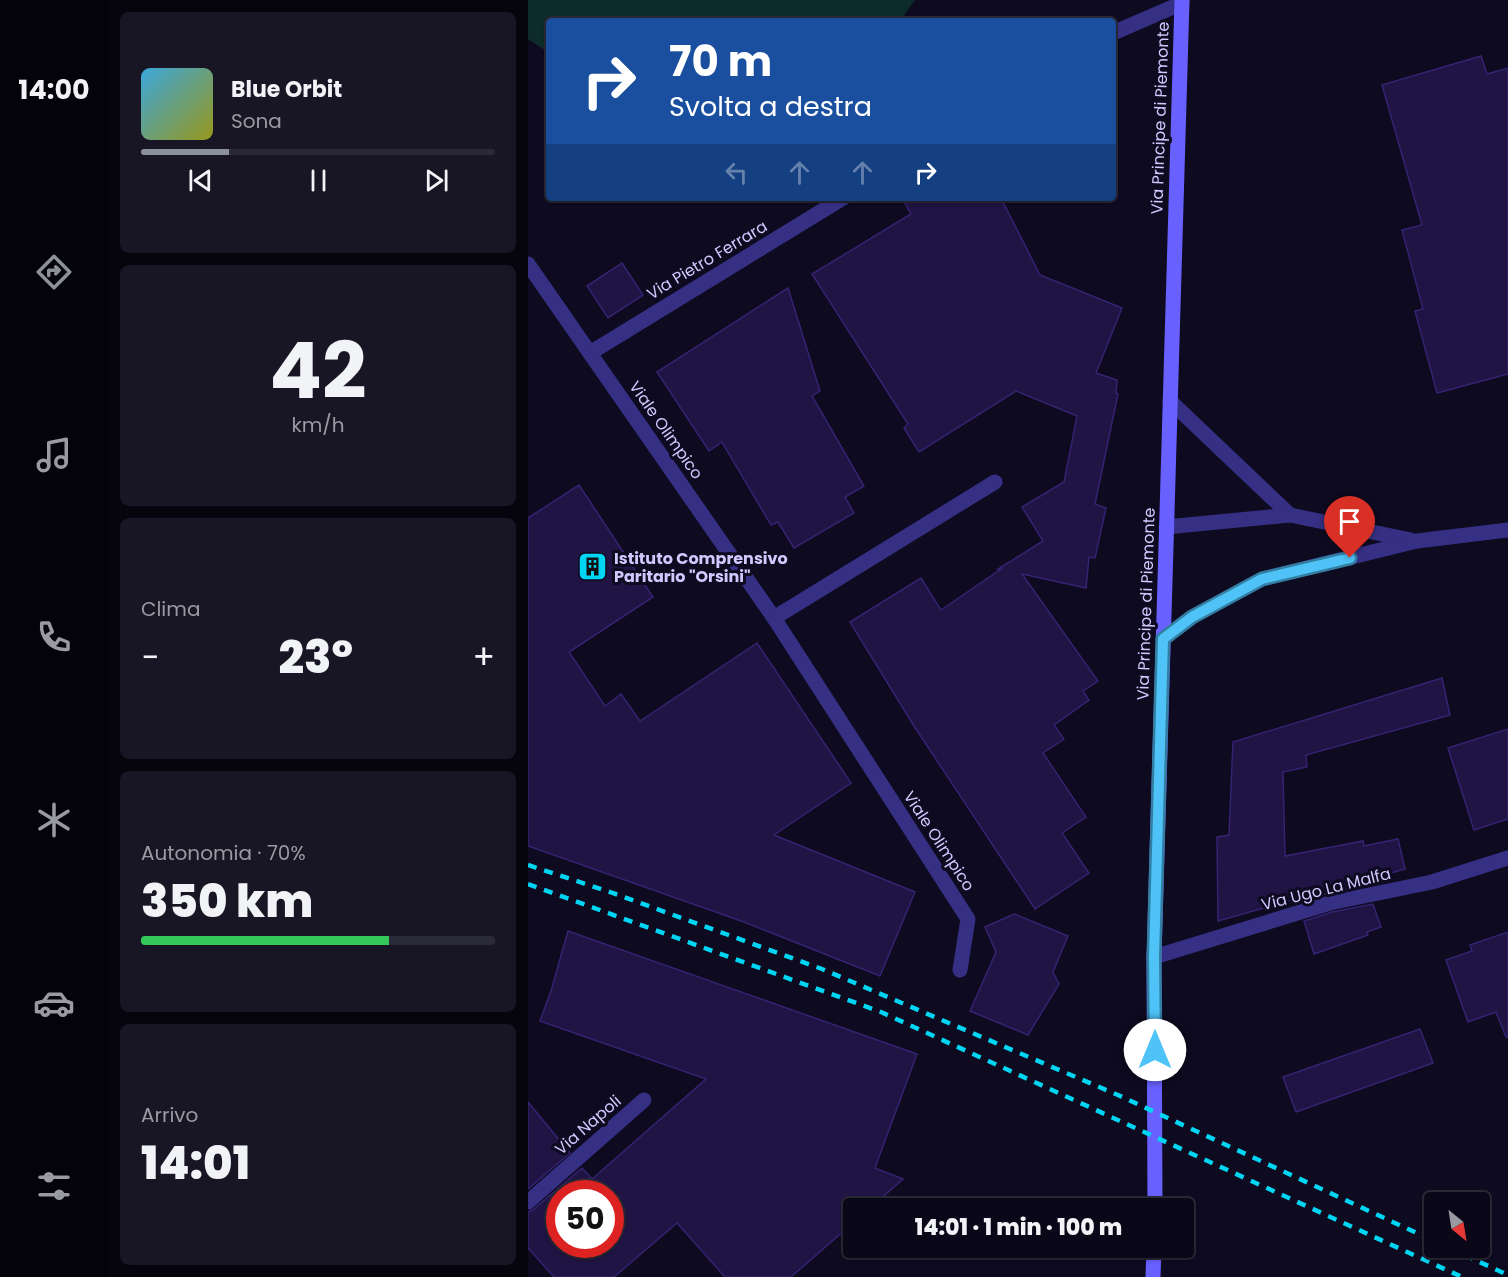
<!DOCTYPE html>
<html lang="it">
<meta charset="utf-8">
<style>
:root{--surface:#0a0818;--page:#181625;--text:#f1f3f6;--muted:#999aa2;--line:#2a2937;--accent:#8c9099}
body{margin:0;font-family:Poppins,sans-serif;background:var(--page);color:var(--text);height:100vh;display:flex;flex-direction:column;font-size:22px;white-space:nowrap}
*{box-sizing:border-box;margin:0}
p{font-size:20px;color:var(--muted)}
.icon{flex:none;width:33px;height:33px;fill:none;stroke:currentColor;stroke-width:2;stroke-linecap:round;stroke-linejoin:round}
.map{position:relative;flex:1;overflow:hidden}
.drawer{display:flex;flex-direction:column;gap:12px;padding:12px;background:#06040d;width:420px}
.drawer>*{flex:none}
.hud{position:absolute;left:18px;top:18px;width:570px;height:183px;border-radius:6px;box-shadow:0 2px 4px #0004,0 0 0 2px var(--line);background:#1a4fa0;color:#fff;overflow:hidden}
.needle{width:39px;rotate:150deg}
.controls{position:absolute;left:896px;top:1192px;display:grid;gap:12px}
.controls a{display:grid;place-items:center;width:66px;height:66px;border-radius:6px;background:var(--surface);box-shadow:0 2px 4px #0004,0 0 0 2px var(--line);font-size:30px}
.speed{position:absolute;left:18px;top:1180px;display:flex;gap:12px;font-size:30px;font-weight:700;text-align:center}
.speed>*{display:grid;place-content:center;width:78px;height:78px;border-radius:50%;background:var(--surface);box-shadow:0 2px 4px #0004,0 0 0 2px var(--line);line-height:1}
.speed .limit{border:9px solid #d22;background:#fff;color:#111}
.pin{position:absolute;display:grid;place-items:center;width:51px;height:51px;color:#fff;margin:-62px -26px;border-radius:50% 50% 50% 0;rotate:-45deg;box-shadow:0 0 6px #0007}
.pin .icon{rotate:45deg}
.me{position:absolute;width:66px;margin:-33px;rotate:0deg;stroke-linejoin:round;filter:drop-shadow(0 0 4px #0008)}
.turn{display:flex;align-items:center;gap:21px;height:126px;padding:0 24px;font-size:27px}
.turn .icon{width:78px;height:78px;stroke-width:2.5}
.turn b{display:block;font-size:42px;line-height:51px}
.lanes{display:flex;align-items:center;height:57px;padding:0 24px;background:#0003;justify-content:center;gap:30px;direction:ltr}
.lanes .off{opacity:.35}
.big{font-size:45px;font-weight:800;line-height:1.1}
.drawer .card{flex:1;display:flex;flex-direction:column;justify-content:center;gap:9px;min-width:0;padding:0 21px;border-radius:9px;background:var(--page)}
.drawer .dial{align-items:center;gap:0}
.dial b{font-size:78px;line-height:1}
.song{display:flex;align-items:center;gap:18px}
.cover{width:72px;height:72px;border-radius:9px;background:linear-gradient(135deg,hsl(200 70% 55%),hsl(60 70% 35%))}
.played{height:6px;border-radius:3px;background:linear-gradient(90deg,var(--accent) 25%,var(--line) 25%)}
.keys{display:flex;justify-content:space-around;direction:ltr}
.heat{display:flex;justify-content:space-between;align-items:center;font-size:33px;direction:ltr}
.charge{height:9px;border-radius:4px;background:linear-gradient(90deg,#34c759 70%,var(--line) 0)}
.trip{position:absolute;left:315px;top:1198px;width:351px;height:60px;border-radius:6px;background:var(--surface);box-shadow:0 2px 4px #0004,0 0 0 2px var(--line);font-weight:800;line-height:60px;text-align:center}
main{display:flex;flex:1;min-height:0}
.dock{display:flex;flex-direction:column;width:108px;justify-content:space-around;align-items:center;background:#04030a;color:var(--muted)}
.dock .icon{width:42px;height:42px}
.dock .current{color:var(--accent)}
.dock b{font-size:27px;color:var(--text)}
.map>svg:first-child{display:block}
.green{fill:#0d2b2a}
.building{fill:#1f1443;stroke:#352372;stroke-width:1.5;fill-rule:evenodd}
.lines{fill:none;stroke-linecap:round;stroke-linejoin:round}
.minor{stroke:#353084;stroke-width:15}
.secondary{stroke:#6860ff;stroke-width:15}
.rail{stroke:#00d6f4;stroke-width:4.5;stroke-dasharray:9 8;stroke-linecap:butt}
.route-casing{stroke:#337fa1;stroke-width:15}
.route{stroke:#4fc3f7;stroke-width:10}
.labels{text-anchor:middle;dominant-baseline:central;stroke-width:6;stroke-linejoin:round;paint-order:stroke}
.street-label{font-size:16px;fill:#d0c9ff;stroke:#0e0a20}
.poi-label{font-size:16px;font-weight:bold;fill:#d0c9ff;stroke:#0e0a20;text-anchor:start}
</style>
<main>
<nav class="dock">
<b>14:00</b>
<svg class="icon current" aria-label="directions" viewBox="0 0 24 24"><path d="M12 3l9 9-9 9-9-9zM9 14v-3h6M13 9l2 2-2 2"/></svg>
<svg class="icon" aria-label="music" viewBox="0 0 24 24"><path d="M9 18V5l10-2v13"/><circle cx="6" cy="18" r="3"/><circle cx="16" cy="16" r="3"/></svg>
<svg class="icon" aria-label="phone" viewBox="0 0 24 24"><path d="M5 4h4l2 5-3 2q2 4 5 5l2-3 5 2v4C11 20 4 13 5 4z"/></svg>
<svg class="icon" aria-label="climate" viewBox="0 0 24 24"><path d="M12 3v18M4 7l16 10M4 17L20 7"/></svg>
<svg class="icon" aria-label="car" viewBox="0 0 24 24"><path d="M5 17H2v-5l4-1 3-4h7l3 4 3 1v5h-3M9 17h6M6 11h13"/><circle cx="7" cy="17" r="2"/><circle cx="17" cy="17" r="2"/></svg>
<svg class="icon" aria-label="filters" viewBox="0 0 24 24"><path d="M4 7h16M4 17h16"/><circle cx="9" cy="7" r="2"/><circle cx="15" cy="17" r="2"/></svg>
</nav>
<section class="drawer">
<div class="card">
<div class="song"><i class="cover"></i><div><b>Blue Orbit</b><p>Sona</p></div></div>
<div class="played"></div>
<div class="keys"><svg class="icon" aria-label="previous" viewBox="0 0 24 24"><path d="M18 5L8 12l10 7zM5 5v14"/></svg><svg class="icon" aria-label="pause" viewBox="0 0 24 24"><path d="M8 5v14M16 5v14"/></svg><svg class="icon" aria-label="next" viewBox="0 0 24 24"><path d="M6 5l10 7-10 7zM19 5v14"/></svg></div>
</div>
<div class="card dial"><b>42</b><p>km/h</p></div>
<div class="card"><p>Clima</p>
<div class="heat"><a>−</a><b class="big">23°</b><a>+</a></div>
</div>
<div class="card"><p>Autonomia · 70%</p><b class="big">350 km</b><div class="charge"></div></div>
<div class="card"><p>Arrivo</p><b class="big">14:01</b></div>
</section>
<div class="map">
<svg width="980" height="1277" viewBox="0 0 980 1277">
<rect width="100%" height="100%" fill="#0e0a20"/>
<polygon class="green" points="0,0 387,0 372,21 21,21 21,53 0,39"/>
<g class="building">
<polygon points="953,56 959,74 980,68 980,374 909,393 887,311 895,309 874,230 894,225 854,85"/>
<polygon points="374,198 473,198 512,275 594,308 568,373 589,380 588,393 590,394 567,504 578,508 567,558 561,557 558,588 494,574 570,681 555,691 561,700 526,725 536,739 515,753 558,817 534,833 561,873 507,909 386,726 322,622 393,578 413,610 473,569 470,569 515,541 494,507 536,482 549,416 488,391 391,452 376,428 380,424 284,274 383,214"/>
<polygon points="94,263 115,295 80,318 59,286"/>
<polygon points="260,288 292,391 284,396 336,486 317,497 326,513 266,548 250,522 243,525 194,442 181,451 129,372"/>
<polygon points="51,485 125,597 41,652 77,706 93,694 112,721 229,643 323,783 246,835 387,892 352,976 216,922 0,846 0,518"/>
<polygon points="914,678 922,715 778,755 779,767 755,772 757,856 835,841 836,846 870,839 877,869 838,880 839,885 800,893 770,903 768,899 690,921 689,837 701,835 705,742"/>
<polygon points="980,729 980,819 946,830 920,748"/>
<polygon points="845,904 853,927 839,932 840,935 786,954 776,921 804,912"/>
<polygon points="486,914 540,936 525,972 531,984 500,1035 442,1011 468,952 457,927"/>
<path d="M 40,931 L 389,1054 L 347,1168 L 375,1179 L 341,1209 L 326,1209 L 326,1222 L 263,1277 L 197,1277 L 149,1223 L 86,1277 L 26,1277 L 0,1248 L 0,1212 L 6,1209 L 54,1168 L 64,1179 L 178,1079 L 12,1021 L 23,991 ZM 32,1194 L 82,1194 L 82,1245 L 32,1245 Z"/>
<polygon points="980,932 980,1037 978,1037 968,1012 940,1022 918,960 944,951 942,945"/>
<polygon points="892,1029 905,1063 768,1112 755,1077"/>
<polygon points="0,1102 42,1153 0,1189"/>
</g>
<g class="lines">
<g class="minor">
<polyline points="585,33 654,3"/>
<polyline points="0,264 246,618 440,919 432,970"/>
<polyline points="62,353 315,198"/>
<polyline points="642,401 762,515"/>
<polyline points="638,527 762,515 883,540"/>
<polyline points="246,618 467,482"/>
<polyline points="635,639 664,617 734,579 889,541 980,530"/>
<polyline points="626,957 802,903 904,882 980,858"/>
<polyline points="0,1202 116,1100"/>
</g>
<g class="secondary">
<polyline points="627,1209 626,957 654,0"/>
<polyline points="625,1277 626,1248"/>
</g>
<g class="rail">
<polyline points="0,865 82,892 294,969 590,1095 906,1241"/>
<polyline points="0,884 353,1012 934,1277"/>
<polyline points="921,1248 980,1275"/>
</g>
</g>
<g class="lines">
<defs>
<polyline id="route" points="627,1050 626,957 635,639 664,617 734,579 822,558"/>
</defs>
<use href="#route" class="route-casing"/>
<use href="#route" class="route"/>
</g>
<defs>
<symbol id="building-square" viewBox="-11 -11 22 22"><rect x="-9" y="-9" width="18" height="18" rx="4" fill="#00d6f4" stroke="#0e0a20"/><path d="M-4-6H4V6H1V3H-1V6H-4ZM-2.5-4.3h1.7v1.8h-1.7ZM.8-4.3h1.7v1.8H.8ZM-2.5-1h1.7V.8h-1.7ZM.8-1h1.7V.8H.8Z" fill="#111"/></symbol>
</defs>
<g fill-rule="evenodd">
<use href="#building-square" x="48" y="550" width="33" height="33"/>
</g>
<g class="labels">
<g class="street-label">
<text transform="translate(632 118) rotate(-88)">Via Principe di Piemonte</text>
<text transform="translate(179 260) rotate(-31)">Via Pietro Ferrara</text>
<text transform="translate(138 430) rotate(55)">Viale Olimpico</text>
<text transform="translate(618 604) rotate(-88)">Via Principe di Piemonte</text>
<text transform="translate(411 841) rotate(57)">Viale Olimpico</text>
<text transform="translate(798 889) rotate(-14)">Via Ugo La Malfa</text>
<text transform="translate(60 1125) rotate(-41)">Via Napoli</text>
</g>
<g class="poi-label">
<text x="86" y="558">Istituto Comprensivo<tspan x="86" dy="18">Paritario "Orsini"</tspan></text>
</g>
</g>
</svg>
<div class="controls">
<a><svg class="needle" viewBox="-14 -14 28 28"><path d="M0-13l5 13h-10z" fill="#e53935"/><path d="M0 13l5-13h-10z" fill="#999aa2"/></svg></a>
</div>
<div class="speed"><div class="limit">50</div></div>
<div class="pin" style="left:822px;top:558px;background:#d93025"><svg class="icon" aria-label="arrive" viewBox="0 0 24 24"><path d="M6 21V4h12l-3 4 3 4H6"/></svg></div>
<svg class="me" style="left:627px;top:1050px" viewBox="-20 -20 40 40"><circle r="19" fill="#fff"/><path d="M0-13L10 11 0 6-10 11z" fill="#4fc3f7"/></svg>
<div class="trip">14:01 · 1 min · 100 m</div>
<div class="hud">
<div class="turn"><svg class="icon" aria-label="right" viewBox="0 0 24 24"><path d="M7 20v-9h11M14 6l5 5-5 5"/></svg><div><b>70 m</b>Svolta a destra</div></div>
<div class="lanes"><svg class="icon off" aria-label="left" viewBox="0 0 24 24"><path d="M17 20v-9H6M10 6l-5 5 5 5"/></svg><svg class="icon off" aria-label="ahead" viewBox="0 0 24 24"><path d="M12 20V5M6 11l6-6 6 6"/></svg><svg class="icon off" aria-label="ahead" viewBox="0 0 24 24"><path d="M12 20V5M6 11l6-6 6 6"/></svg><svg class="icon" aria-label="right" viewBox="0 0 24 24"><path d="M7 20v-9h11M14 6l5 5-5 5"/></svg></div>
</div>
</div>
</main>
